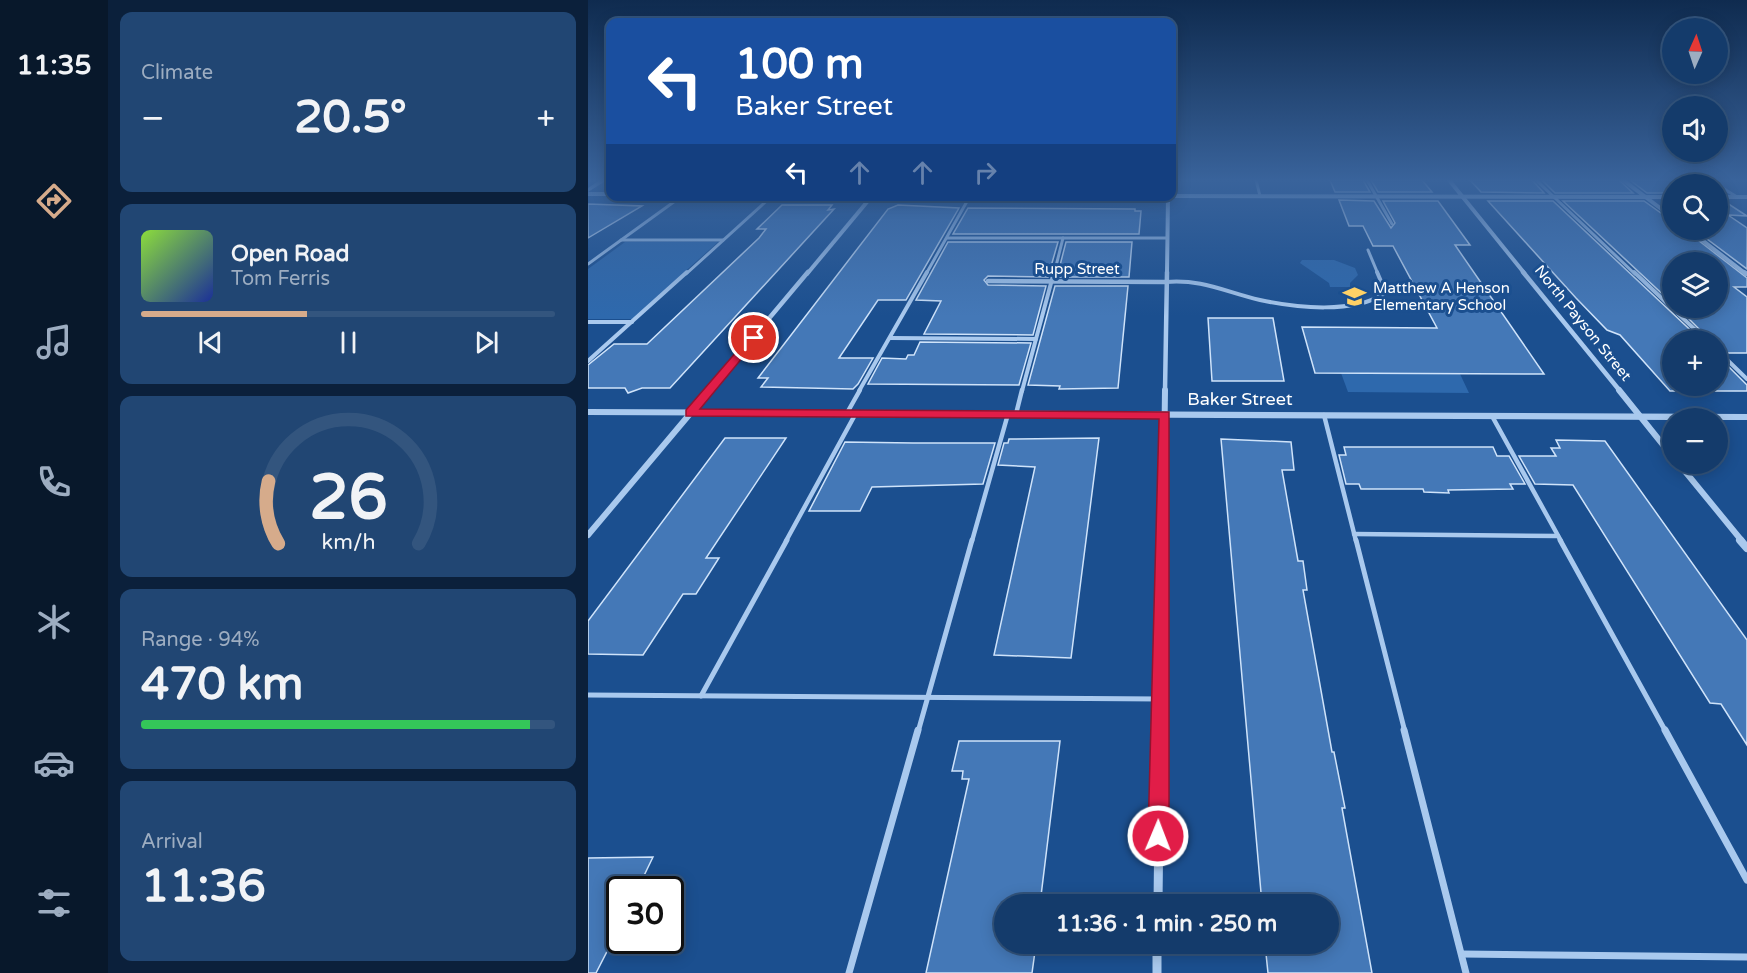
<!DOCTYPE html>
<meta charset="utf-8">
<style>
:root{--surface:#143b6b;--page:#214673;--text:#f1f3f6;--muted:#9dadc1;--line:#33557e;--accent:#d6ab8b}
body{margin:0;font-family:"Varela Round",sans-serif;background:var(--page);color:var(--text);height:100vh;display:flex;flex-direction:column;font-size:22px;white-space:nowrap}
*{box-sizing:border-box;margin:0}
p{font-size:20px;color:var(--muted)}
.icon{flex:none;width:33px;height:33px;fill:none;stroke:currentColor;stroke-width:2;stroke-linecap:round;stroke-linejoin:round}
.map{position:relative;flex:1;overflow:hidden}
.panel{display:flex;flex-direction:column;gap:12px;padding:12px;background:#0b203b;width:480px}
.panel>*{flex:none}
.hud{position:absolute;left:18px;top:18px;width:570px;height:183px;border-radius:12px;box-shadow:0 3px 15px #0003,0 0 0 2px var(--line);background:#1a4fa0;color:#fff;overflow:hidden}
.needle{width:39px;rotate:3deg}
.buttons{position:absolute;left:1074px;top:18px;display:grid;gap:12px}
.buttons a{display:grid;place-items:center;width:66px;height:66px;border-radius:50%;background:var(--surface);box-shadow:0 3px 15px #0003,0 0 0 2px var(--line);font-size:30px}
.speed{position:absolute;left:18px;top:876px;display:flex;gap:12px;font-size:30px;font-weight:700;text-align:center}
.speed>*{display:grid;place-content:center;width:78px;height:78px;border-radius:50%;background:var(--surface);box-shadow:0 3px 15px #0003,0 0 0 2px var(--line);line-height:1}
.speed .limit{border:3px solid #111;border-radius:9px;background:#fff;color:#111}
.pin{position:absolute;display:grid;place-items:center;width:51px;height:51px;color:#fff;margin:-26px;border:3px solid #fff;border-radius:50%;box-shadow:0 2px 6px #0007}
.me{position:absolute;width:66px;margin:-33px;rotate:1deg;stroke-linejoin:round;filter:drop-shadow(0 0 4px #0008)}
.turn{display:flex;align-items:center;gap:21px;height:126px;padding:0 30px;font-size:27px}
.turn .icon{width:78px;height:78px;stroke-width:2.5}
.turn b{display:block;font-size:42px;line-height:51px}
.lanes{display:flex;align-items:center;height:57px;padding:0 30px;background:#0003;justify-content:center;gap:30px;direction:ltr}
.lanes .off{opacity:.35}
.big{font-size:45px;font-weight:700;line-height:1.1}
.panel .tile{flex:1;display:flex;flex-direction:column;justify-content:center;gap:9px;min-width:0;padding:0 21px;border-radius:12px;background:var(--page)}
.panel .dial{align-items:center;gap:0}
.dial svg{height:156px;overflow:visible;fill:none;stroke:var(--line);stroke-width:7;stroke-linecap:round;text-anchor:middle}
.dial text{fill:var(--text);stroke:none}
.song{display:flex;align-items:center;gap:18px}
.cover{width:72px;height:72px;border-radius:9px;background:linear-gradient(135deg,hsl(90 70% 55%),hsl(230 70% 35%))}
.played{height:6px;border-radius:3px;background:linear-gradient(90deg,var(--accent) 40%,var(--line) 40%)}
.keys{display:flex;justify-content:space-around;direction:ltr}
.heat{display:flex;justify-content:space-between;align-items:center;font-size:33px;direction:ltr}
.charge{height:9px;border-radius:4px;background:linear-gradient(90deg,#34c759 94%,var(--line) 0)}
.trip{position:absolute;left:406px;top:894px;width:345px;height:60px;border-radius:30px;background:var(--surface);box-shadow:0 3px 15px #0003,0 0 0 2px var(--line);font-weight:700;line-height:60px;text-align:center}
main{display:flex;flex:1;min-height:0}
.menu{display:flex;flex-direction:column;width:108px;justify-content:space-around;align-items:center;background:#08182b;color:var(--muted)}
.menu .icon{width:42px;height:42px}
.menu .active{color:var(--accent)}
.menu b{font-size:27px;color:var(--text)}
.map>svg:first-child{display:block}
.green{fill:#2e69ad}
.building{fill:#4478b7;stroke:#cfe3fa;stroke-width:1.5}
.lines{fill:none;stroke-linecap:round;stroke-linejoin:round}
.service-far4{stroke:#a9c9ee;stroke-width:3}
.service-far3{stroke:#a9c9ee;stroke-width:4}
.service-far2{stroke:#a9c9ee;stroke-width:4.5}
.service-far1{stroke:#a9c9ee;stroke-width:5}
.service{stroke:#a9c9ee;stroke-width:7}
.minor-far4{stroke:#a9c9ee;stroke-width:4}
.minor-far3{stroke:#a9c9ee;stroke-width:4.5}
.minor-far2{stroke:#a9c9ee;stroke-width:6}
.minor-far1{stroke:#a9c9ee;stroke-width:8}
.minor{stroke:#a9c9ee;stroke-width:9}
.tertiary{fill:#a9c9ee;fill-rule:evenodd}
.route{fill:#e11d48;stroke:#92132f;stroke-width:1.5}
.labels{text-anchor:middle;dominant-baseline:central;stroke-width:6;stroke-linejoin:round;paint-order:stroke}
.far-street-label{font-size:15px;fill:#fff;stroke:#1b4f8f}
.far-poi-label{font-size:15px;fill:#fff;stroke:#1b4f8f;text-anchor:start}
.street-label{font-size:18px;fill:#fff;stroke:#1b4f8f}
</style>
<main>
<nav class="menu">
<b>11:35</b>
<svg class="icon active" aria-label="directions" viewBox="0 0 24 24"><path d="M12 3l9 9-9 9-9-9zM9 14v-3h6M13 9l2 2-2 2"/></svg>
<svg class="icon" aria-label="music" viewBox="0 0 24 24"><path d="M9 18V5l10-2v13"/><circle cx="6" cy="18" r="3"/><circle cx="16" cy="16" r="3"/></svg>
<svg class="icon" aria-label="phone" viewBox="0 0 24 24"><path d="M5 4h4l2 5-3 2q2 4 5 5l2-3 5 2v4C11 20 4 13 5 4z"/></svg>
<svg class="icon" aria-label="climate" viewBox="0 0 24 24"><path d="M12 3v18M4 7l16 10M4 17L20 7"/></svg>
<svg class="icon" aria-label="car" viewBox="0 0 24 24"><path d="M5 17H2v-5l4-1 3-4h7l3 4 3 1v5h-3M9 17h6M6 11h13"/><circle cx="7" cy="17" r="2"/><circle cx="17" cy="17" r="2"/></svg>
<svg class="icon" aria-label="filters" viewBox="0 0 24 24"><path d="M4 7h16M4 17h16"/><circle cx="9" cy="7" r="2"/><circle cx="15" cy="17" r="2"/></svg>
</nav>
<section class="panel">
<div class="tile"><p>Climate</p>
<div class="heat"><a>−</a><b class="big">20.5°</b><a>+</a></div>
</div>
<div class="tile">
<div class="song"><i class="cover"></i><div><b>Open Road</b><p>Tom Ferris</p></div></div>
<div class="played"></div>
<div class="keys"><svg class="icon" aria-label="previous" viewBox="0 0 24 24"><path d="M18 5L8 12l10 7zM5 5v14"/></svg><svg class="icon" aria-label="pause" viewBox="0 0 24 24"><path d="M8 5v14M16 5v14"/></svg><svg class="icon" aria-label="next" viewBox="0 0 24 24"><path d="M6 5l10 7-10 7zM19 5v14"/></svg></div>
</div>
<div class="tile dial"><svg viewBox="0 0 100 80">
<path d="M14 69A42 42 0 1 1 86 69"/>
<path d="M14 69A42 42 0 0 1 9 37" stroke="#d6ab8b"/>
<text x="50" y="56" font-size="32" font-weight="700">26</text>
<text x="50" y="72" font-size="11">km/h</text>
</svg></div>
<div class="tile"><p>Range · 94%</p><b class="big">470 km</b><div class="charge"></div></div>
<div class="tile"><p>Arrival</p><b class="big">11:36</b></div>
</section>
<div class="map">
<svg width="1159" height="973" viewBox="0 0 1159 973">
<rect width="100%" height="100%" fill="#1b4f8f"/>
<g class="green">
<polygon points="37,242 130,242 44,319 0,319 0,269"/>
<polygon points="714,260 746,260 767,268 770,275 762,283 762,287 742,287 741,283 712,263"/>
<polygon points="753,373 872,374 881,393 760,392"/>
</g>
<g class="building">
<polygon points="742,180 775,180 782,192 747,192"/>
<polygon points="783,180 834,180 844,192 790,192"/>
<polygon points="882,180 944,180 956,193 893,192"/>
<polygon points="954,180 1031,180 1045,193 967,193"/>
<polygon points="1042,180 1104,180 1111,184 1084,184 1084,193 1059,193"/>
<polygon points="751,200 786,201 803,228 807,223 795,201 850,201 882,245 867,245 956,374 727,373 714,327 849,328 805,246 785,246 775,226 761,226"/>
<polygon points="900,201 965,201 1113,340 1084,340 1084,386 1130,386 1130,356 1159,385 1159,391 1082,391 1032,335 1019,330 988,298"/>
<polygon points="975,201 1056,201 1084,221 1084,230 1097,230 1159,278 1159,287 1146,287 1159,297 1159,353 1138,353 1130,347 1130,340 1122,340 1090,308 1130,308 1130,262 1084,262 1084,303"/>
<polygon points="1130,201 1136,201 1159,216 1140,215 1159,228 1159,269 1107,230 1130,230"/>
<polygon points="0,204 54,206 0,238"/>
<polygon points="194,205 244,205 240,210 246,209 82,388 54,388 40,393 37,388 0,388 0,365 26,344 59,344 171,238 178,229 169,229"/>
<polygon points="310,205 371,208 318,300 290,300 251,358 285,358 270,384 265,389 173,387 180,378 170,378 300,209"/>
<polygon points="380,208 547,209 547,211 553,211 551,234 365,234"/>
<polygon points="360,242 470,242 460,277 400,276 396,280 400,285 458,286 445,335 336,334 353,301 328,300"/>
<polygon points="478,242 544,242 541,277 469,277"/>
<polygon points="467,286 540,286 530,388 471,389 472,386 440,385"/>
<polygon points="620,318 685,318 696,381 624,381"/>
<polygon points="332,342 443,343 431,385 280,384 294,358 318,359 320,355 326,355"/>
<polygon points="137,438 198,438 118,558 131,558 108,594 95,594 55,655 0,654 0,621"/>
<polygon points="511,438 483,658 406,655 447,467 410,465 416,443 420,443 421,439"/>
<polygon points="633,439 703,442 706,470 694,470 710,561 715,561 719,590 715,590 744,752 746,752 757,808 754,808 784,973 680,973 677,944 741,944 741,904 674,904"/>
<polygon points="968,440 1017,441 1159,640 1159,745 1133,704 1122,703 985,485 947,484 931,456 968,456 963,448 972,448"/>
<polygon points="257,442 325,443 407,443 395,484 284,487 272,511 221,511"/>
<polygon points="756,447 905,447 909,456 921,456 937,484 922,484 925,489 860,490 861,493 836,492 835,489 773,489 771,484 758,484 751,455 758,455"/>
<polygon points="371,741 472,741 452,904 417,904 417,944 448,944 444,973 338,973 381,779 374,779 375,771 364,771"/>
<polygon points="65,857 49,890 32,890 32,926 8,973 0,973 0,858"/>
</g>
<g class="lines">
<g class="service-far4">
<polyline points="668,180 672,196"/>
<polyline points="779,180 804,224"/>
<polyline points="948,180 1047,274"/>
<polyline points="1121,180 1128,184"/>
<polyline points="1130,185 1149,197"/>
<polyline points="359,238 579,238"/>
<polyline points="33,240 135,240"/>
<polyline points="780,250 790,274"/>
<polyline points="0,264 94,196"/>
<polyline points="98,274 184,196"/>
<polyline points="338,274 382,196"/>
<polyline points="466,274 475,238"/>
</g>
<g class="service-far3">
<polyline points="1046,272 1118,340"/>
<path d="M 578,282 C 615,279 637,292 672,300 C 709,308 765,314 798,293 L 789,272"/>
<polyline points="0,322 44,322"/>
<polyline points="302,338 448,339"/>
<polyline points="1130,351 1159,379"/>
<polyline points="0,361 99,272"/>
<polyline points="271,391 339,272"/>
<polyline points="434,391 466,272"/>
</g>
<g class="service-far2">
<polyline points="259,413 272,390"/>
<polyline points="428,414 434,390"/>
<polyline points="736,415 768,541"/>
<polyline points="904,416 973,541"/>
<polyline points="766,534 970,536"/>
<polyline points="198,541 268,413"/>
<polyline points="384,541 420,414"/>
</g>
<g class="service-far1">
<polyline points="768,540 817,732"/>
<polyline points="972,540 1078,732"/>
<polyline points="0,695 572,699"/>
<polyline points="113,696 199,540"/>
<polyline points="330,732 384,540"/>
</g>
<g class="service">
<polyline points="816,730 878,973"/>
<polyline points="1077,730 1159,880"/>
<polyline points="874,954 1159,957"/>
<polyline points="261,973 330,730"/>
</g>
<g class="minor-far4">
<polyline points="861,180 937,274"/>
<polyline points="1035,180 1084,217"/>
<polyline points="0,194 22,194"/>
<polyline points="584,196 1084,197"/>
<polyline points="1130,197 1159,197"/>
<polyline points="1101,230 1158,274"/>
<polyline points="219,274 284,196"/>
<polyline points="579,274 580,196"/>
</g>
<g class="minor-far3">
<polyline points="935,272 1032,391"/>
<polyline points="1156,272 1159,274"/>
<polyline points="400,281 578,282"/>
<polyline points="120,391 220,272"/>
<polyline points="577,391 579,272"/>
</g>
<g class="minor-far2">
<polyline points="1031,390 1084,456"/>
<polyline points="1091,464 1154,541"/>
<polyline points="0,535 122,390"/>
<polyline points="575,541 577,390"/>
</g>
<g class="minor-far1">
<polyline points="1152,540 1159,548"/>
<polyline points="572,732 575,540"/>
</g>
<g class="minor">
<polyline points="570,904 572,730"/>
<polyline points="569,944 569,973"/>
</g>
<g class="tertiary">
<polygon points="12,180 19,180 0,192 0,188"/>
<polygon points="0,409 1159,414 1159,420 1130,420 1130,418 1084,420 0,415"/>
</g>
</g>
<linearGradient id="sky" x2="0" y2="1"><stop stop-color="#0f2b4f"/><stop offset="0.57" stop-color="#39639b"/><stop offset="1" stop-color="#39639b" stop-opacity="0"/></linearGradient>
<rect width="1159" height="316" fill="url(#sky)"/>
<polygon class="route" points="166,335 171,338 169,340 112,409 581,412 581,836 578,843 570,846 563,843 560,836 571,419 98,416 98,410 162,336"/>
<defs>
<symbol id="school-bare" viewBox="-9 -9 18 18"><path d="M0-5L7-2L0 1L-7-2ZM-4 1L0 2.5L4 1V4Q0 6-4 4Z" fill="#ffd166" stroke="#1b4f8f" stroke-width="2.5" paint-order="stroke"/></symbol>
</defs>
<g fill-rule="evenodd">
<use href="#school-bare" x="750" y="280" width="33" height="33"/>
</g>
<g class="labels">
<g class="far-street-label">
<text x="489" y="269">Rupp Street</text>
<text transform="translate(995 323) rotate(51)">North Payson Street</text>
</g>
<g class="far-poi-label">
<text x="785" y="288">Matthew A Henson<tspan x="785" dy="17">Elementary School</tspan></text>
</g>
<g class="street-label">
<text x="652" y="399">Baker Street</text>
</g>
</g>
</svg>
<div class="buttons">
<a><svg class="needle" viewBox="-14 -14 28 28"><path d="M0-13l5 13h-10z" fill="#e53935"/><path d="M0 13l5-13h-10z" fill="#9dadc1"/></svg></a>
<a><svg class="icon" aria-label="sound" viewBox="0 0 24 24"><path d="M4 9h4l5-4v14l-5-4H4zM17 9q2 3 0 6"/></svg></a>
<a><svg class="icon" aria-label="search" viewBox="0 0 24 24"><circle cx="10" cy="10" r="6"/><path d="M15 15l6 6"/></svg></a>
<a><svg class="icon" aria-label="layers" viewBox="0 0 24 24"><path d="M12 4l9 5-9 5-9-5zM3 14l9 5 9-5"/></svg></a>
<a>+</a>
<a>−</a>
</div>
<div class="speed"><div class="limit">30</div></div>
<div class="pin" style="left:166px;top:338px;background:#d93025"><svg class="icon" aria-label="arrive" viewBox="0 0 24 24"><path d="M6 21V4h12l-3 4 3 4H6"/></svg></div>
<svg class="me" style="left:570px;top:836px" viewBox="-20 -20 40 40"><circle r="17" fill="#e11d48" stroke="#fff" stroke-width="3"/><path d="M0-11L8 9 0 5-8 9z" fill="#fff"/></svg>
<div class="trip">11:36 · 1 min · 250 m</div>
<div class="hud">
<div class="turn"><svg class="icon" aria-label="left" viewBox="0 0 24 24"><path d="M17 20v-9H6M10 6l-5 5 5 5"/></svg><div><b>100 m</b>Baker Street</div></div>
<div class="lanes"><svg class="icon" aria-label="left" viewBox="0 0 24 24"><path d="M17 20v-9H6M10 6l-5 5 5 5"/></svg><svg class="icon off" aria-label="ahead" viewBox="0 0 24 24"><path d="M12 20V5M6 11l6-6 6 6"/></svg><svg class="icon off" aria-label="ahead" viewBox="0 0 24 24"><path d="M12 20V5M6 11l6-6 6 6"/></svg><svg class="icon off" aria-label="right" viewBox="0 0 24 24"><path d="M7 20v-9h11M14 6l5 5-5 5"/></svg></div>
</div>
</div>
</main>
